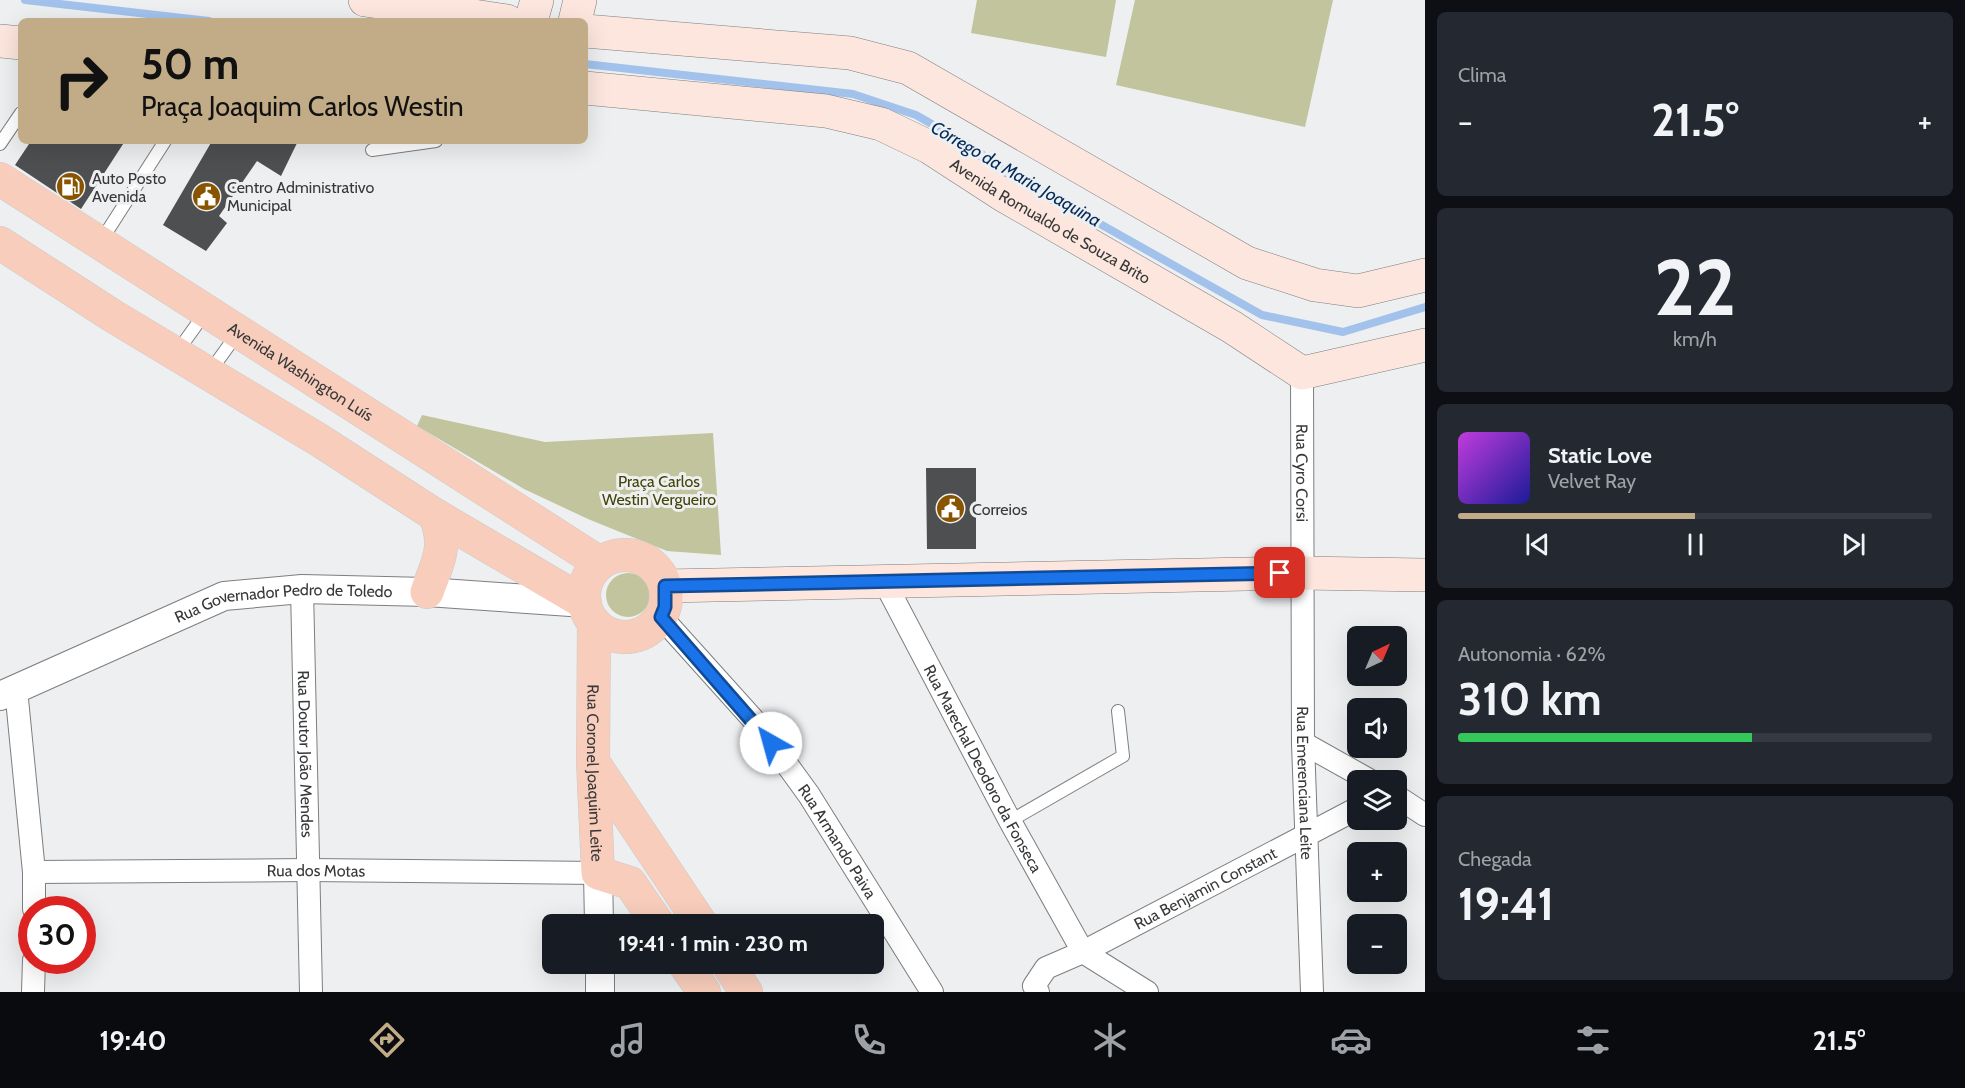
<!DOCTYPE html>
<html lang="pt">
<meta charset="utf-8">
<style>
:root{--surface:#171b24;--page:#242831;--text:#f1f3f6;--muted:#9ea1a6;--line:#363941;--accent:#c2ab87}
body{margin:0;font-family:Cabin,sans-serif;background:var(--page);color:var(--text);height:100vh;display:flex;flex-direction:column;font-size:22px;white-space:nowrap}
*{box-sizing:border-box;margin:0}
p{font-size:20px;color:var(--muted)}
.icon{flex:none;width:33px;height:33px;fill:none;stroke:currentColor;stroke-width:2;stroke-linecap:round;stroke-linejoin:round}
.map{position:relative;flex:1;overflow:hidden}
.side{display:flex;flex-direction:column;gap:12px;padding:12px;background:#0d0f14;width:540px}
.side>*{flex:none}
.top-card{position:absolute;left:18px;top:18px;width:570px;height:126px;border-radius:9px;box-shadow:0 6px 24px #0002;background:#c2ab87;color:#111;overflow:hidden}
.needle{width:39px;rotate:44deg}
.fabs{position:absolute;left:1347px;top:626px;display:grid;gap:12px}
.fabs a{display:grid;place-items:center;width:60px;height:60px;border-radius:9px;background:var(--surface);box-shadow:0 6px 24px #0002;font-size:30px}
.speed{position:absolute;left:18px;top:896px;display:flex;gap:12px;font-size:30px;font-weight:700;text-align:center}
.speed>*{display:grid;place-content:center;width:78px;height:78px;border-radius:50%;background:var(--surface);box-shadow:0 6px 24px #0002;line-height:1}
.speed .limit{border:9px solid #d22;background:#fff;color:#111}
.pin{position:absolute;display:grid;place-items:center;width:51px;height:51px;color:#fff;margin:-26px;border-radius:12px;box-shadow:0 3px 9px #0006}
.me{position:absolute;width:66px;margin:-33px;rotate:322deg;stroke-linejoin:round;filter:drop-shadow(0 0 4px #0008)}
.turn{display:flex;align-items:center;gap:21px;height:126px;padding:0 24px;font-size:27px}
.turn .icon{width:78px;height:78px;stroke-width:2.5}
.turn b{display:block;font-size:42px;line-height:51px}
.big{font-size:45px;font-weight:700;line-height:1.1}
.side .tile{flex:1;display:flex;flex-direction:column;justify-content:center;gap:9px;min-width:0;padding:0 21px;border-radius:9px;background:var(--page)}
.side .dial{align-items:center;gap:0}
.dial b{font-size:78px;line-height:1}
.song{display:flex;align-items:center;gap:18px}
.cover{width:72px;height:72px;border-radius:9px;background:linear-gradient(135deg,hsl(290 70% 55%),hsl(240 70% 35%))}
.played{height:6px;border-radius:3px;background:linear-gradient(90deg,var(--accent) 50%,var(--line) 50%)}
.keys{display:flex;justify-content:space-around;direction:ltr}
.heat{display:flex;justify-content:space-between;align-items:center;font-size:33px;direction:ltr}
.charge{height:9px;border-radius:4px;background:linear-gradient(90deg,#34c759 62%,var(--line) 0)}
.trip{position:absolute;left:542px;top:914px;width:342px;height:60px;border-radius:9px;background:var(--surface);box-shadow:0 6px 24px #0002;font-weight:700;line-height:60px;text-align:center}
.menu{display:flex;height:96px;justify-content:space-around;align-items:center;background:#090b0e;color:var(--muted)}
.menu .icon{width:42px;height:42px}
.menu .selected{color:var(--accent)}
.menu b{font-size:27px;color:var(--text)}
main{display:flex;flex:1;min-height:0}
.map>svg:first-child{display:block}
.green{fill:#c1c49c}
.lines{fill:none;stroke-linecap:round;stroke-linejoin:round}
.stream{stroke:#a2c2ec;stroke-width:8}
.building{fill:#4e4f51}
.service-casing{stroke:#7d7e80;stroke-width:14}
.minor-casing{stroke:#7d7e80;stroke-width:24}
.tertiary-casing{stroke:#7d7e80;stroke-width:30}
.secondary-casing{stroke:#7d7e80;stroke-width:34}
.primary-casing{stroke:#cbcbcc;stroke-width:34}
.service{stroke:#fff;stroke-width:12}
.minor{stroke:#fff;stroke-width:22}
.tertiary{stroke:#fff;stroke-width:28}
.secondary{stroke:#fce6dd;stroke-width:33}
.primary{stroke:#f8cdbb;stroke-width:33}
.route-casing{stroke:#114b97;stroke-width:15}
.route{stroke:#1a73e8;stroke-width:10}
.labels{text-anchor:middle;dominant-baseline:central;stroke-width:6;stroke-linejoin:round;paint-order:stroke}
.poi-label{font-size:16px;fill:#373839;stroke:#eeeff1;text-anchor:start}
.street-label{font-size:16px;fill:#373839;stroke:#eeeff1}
.park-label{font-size:16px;fill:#434506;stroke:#eeeff1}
.water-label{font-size:18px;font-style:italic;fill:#002a5b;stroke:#eeeff1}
</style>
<main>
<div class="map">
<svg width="1425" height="992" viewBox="0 0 1425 992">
<rect width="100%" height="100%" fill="#eeeff1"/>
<g class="green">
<polygon points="977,0 1116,0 1106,57 971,33"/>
<polygon points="1135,0 1333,0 1305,127 1116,85"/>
<polygon points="422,415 545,442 713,433 721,555 667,551 588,519 524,489 417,426"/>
<circle cx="628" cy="595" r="22"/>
</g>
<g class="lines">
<g class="stream">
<polyline points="25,0 209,21"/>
<polyline points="585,64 853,94 916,115 975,149 997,166 1262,315 1343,332 1425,307"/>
</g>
</g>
<g class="building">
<polygon points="31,141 125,141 81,209 15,165"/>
<polygon points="212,141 298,141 281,176 257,161 219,216 227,223 206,251 163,225"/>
<polygon points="926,468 976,468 976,549 927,549"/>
</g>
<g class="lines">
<defs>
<g id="service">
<polyline points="0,144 21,113"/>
<polyline points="372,150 436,141"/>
<polyline points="101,241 165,141"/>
<polyline points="177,352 205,313"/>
<polyline points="209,373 237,334"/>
<polyline points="1010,821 1123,756 1118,711"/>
</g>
<g id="minor">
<path id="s1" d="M 1302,373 L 1303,743 L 1312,992"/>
<path id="s2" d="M 884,581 L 1010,821 L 1083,952 L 1147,992"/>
<path id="s3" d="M 302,589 L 311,992"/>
<path id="s4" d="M 661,617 L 759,726 L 809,795 L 932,992"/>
<polyline points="16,689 34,872 34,909"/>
<polyline points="1303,743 1369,780"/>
<polyline points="1396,796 1425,815"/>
<path id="s5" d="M 34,872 L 309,870 L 598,873"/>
<polyline points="33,992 34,960"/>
<path id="s6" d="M 1038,992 L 1034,986 L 1046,968 L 1083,952 L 1358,808"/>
</g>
<g id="tertiary">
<path id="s7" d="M 0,696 L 224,596 L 302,589 L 427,592 L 585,603"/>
<polyline points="598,873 599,924"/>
<polyline points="600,963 600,992"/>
</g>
<g id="secondary">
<polyline points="365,0 507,21"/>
<polyline points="531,21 537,0"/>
<polyline points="575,21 580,0"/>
<polyline points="585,31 850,53 908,68 1247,263 1315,285 1358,291 1425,275"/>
<polyline points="0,41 21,43"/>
<path id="s8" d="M 585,88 L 826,111 L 881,124 L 929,147 L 1003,195 L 1232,327 L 1302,373 L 1425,345"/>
<polyline points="665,586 1301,573 1425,575"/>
</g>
<g id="primary">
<path id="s9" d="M 0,179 L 600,563"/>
<polyline points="0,243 113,316 319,440 435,515 585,603"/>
<circle cx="625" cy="596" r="41"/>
<path d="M 427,592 C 438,561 448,547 435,515"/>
<path id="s10" d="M 594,623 L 593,762 L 598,873 L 630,883 L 658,924"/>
<polyline points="593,762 701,924"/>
<polyline points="684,963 704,992"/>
<polyline points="727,963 746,992"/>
</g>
</defs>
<use href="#service" class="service-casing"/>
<use href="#minor" class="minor-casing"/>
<use href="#tertiary" class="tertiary-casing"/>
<use href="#secondary" class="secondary-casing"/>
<use href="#primary" class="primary-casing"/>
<use href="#service" class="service"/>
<use href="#minor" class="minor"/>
<use href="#tertiary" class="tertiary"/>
<use href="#secondary" class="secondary"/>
<use href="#primary" class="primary"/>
</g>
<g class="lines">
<defs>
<polyline id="route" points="771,743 661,617 665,607 665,586 1280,573"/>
</defs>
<use href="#route" class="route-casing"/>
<use href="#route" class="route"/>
</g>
<defs>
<symbol id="fuel-disc" viewBox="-11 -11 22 22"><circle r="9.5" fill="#885400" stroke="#eeeff1"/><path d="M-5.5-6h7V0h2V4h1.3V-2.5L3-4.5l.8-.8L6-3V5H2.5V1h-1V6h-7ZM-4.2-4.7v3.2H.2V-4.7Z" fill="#fff"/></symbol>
<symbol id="civic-disc" viewBox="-11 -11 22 22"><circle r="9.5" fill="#885400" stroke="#eeeff1"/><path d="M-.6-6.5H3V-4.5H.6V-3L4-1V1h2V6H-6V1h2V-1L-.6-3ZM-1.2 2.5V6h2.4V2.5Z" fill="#fff"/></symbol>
</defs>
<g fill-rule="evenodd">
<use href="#fuel-disc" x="54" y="170" width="33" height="33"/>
<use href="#civic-disc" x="190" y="180" width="33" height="33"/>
<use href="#civic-disc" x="934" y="492" width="33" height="33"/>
</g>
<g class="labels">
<g class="poi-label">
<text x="92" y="178">Auto Posto<tspan x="92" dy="18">Avenida</tspan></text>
<text x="227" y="187">Centro Administrativo<tspan x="227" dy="18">Municipal</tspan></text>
<text x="972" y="509">Correios</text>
</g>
<g class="street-label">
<text stroke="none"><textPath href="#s8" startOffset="494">Avenida Romualdo de Souza Brito</textPath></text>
<text stroke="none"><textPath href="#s9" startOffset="357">Avenida Washington Luís</textPath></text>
<text stroke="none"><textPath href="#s1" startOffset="100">Rua Cyro Corsi</textPath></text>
<text stroke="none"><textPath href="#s7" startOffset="303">Rua Governador Pedro de Toledo</textPath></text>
<text stroke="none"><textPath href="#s3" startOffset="165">Rua Doutor João Mendes</textPath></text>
<text stroke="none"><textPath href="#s2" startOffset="212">Rua Marechal Deodoro da Fonseca</textPath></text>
<text stroke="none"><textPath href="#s10" startOffset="150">Rua Coronel Joaquim Leite</textPath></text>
<text stroke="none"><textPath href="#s1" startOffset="410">Rua Emerenciana Leite</textPath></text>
<text stroke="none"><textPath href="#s4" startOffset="286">Rua Armando Paiva</textPath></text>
<text stroke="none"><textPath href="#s5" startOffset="282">Rua dos Motas</textPath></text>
<text stroke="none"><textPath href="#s6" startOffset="207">Rua Benjamin Constant</textPath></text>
</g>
<g class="park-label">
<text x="659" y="481">Praça Carlos<tspan x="659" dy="18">Westin Vergueiro</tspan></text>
</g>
<g class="water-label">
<text transform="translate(1016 174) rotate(30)">Córrego da Maria Joaquina</text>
</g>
</g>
</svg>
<div class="fabs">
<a><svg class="needle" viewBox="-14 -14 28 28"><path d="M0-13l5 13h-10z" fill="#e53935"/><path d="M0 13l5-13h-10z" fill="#9ea1a6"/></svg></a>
<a><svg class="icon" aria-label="sound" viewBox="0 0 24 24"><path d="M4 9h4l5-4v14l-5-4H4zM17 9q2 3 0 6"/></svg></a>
<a><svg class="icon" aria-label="layers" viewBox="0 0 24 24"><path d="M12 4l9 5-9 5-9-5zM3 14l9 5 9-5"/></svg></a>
<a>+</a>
<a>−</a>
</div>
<div class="speed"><div class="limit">30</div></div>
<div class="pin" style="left:1280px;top:573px;background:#d93025"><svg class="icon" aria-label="arrive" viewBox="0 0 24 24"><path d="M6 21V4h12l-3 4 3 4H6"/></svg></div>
<svg class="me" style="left:771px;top:743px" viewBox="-20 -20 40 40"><circle r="19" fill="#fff"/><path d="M0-13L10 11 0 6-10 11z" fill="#1a73e8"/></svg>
<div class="trip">19:41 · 1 min · 230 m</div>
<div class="top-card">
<div class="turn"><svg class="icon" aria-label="right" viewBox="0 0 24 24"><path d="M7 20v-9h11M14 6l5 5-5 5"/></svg><div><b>50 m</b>Praça Joaquim Carlos Westin</div></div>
</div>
</div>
<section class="side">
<div class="tile"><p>Clima</p>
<div class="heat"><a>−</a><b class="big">21.5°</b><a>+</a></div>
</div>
<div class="tile dial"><b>22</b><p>km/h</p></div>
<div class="tile">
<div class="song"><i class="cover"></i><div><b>Static Love</b><p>Velvet Ray</p></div></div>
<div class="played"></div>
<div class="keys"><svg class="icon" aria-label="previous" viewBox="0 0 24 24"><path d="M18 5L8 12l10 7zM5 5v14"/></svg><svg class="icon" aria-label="pause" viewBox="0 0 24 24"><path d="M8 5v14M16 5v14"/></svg><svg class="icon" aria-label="next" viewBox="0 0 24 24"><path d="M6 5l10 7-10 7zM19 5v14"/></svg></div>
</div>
<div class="tile"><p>Autonomia · 62%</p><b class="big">310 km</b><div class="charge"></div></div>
<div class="tile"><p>Chegada</p><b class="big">19:41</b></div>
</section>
</main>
<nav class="menu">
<b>19:40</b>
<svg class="icon selected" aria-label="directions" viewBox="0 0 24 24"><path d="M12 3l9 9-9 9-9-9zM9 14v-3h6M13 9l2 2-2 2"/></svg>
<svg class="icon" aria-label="music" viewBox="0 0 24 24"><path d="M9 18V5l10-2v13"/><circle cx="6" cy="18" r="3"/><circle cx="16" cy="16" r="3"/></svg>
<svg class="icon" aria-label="phone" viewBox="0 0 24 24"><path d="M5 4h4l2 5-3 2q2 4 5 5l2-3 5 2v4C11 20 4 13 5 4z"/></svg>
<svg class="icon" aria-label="climate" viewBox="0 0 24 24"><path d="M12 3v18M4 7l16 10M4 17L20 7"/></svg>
<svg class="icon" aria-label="car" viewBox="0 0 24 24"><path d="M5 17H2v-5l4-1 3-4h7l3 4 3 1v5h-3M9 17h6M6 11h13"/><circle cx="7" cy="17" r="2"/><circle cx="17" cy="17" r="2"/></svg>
<svg class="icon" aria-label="filters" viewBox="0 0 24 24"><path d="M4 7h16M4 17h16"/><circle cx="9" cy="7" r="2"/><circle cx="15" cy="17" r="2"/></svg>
<b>21.5°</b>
</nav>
